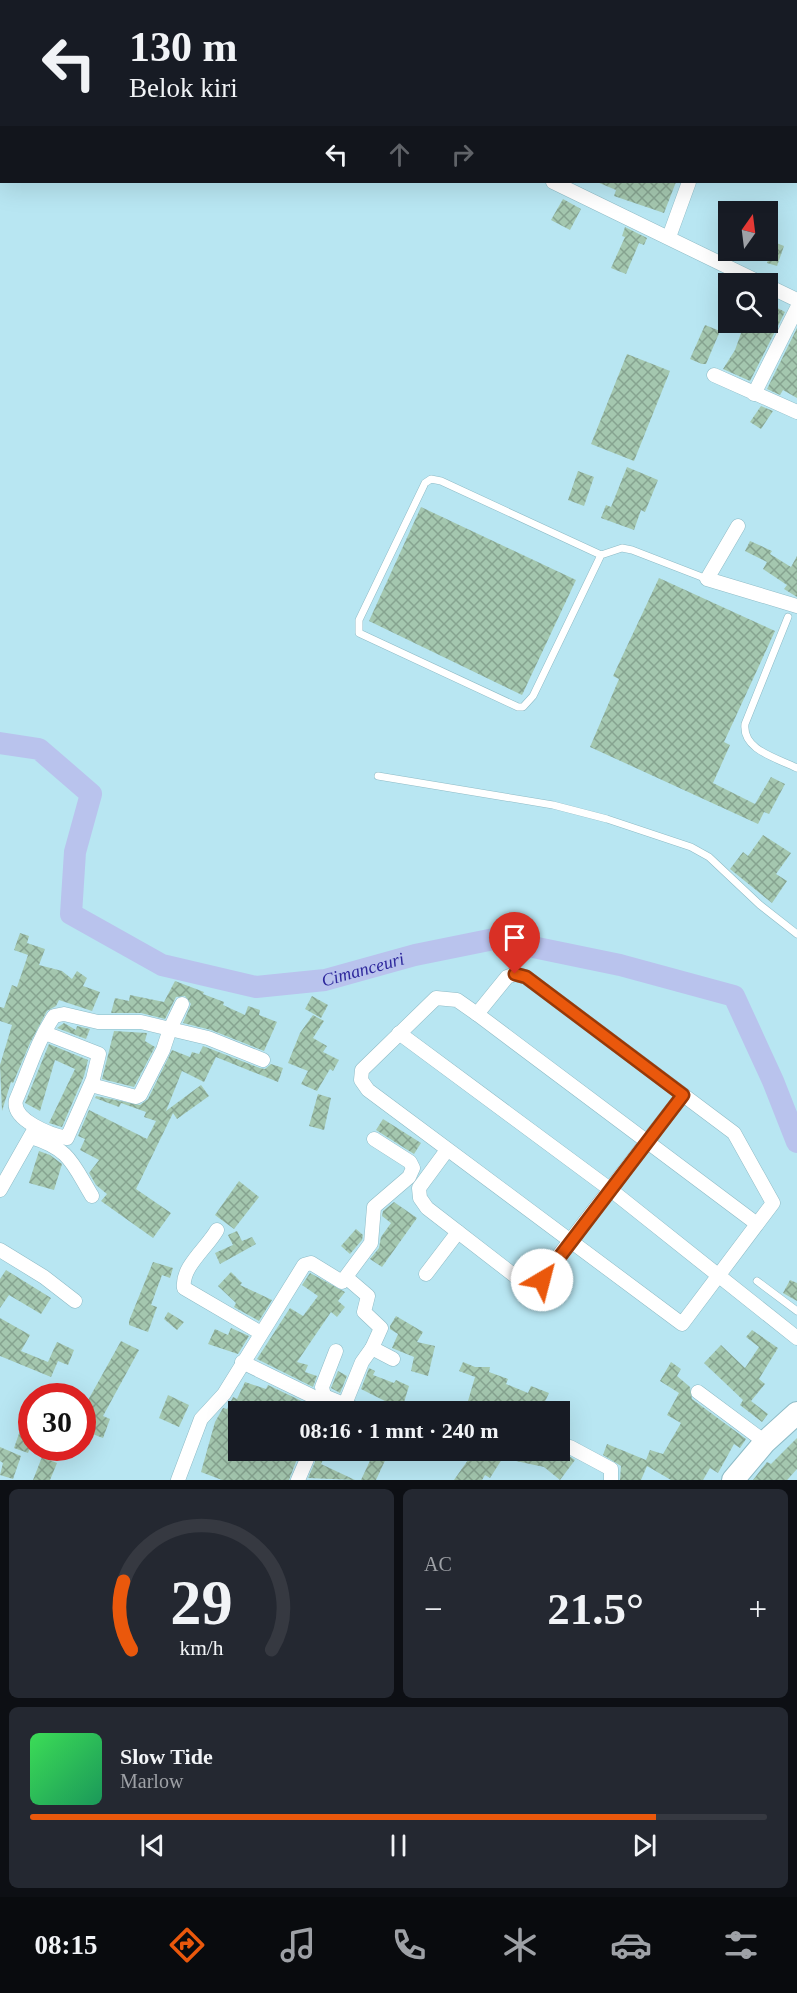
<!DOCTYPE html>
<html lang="id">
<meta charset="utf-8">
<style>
:root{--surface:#171b24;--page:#242831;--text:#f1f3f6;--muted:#9ea1a6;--line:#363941;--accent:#ea580c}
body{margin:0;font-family:Georgia,serif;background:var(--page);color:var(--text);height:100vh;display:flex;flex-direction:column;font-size:22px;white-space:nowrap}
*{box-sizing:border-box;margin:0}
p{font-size:20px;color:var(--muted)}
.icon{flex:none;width:33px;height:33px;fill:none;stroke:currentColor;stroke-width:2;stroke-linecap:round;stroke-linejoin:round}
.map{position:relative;height:1480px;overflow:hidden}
.details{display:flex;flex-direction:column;gap:9px;padding:9px;background:#0d0f14;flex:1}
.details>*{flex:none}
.top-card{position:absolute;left:0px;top:0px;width:798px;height:183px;box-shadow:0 6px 24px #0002;background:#171b24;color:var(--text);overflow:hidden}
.needle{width:39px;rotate:14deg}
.tools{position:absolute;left:718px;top:201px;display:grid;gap:12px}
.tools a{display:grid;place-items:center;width:60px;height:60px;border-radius:0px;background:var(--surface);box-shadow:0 6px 24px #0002;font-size:30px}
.speed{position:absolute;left:18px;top:1383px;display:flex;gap:12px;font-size:30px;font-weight:700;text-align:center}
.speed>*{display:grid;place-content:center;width:78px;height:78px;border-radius:50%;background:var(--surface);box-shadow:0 6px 24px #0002;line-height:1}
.speed .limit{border:9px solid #d22;background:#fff;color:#111}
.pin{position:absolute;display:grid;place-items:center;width:51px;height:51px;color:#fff;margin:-62px -26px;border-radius:50% 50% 50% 0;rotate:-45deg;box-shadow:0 0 6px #0007}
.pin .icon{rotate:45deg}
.me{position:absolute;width:66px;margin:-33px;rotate:37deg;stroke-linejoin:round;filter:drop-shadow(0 0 4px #0008)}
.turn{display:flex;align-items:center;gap:21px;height:126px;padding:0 30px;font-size:27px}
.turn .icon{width:78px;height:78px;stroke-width:2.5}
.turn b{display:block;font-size:42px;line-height:51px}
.lanes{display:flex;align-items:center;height:57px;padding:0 30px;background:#0003;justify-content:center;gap:30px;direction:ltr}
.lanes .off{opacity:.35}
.big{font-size:45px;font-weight:700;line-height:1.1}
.details .card{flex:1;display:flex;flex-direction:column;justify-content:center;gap:9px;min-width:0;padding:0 21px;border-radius:9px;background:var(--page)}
.details .dial{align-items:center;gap:0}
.dial svg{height:156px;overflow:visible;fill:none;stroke:var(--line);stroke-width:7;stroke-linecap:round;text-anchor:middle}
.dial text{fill:var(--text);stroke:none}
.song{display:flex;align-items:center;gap:18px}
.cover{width:72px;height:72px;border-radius:9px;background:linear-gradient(135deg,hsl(130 70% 55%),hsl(150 70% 35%))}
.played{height:6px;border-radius:3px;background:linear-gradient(90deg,var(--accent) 85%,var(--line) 85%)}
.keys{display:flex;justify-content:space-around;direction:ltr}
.heat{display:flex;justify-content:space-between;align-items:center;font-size:33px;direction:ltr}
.details .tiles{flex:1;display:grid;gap:9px;grid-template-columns:1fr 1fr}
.card:last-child{grid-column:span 2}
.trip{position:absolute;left:228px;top:1401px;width:342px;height:60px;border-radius:0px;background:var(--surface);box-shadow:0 6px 24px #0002;font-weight:700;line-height:60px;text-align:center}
.menu{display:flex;height:96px;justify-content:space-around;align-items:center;background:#090b0e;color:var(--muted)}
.menu .icon{width:42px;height:42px}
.menu .active{color:var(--accent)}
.menu b{font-size:27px;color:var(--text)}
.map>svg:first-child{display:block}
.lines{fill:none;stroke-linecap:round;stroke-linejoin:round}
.river{stroke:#b9c3ed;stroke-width:22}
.building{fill:url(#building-cross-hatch)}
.lane-casing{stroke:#8ebbc6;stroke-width:8}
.street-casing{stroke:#8ebbc6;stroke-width:15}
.primary-casing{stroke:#8ebbc6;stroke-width:24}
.lane{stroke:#fff;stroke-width:7}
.street{stroke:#fff;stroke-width:14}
.primary{stroke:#fff;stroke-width:22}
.route-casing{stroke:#983908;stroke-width:15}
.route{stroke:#ea580c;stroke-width:10}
.labels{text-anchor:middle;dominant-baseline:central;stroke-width:5;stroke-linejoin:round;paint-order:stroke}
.water-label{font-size:18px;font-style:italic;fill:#2d279c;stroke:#fefefe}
</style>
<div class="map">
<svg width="797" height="1480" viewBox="0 0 797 1480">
<defs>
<pattern id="building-cross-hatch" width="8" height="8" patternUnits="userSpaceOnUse" patternTransform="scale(1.5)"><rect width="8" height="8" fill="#a4c7af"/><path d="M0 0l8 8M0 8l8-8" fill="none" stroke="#86a390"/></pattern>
</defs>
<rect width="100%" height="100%" fill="#b8e6f2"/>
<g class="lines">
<path class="river" id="s1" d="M 0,743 L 39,749 L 91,794 L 75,852 L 71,914 L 162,965 L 256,987 L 325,980 L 415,955 L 494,939 L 620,965 L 734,996 L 773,1081 L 797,1142"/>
</g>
<g class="building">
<polygon points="597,182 676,182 664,213 614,196 616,190"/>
<polygon points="563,199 581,209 570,230 551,220"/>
<polygon points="625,227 647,238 644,245 639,243 626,274 611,268 625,237 622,236"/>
<polygon points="774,242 784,246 777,266 767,263"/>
<polygon points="772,305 785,312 750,381 723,369 735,350 745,322 768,322"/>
<polygon points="705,325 720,331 706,364 702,364 690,359"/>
<polygon points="797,328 797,398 783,390 780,395 767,389"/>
<polygon points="627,354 670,371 634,461 591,444"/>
<polygon points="761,406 773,411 761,429 750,422"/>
<polygon points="627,467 658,480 645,512 641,510 634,530 601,518 606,505 611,507"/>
<polygon points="578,471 594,477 584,506 568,500"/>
<polygon points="421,507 576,580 522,695 369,621"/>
<polygon points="750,541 772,551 770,554 791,567 797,556 797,597 784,589 787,585 763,569 767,562 745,551"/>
<polygon points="659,578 775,631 724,742 730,745 713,783 755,804 771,777 785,784 769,814 764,812 758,824 590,747 619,679 613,676"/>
<polygon points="763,835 791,853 776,874 787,881 772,903 730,869 743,852 748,856"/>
<polygon points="20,933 29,936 27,943 45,949 39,965 62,971 72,979 77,971 87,978 83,986 100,992 92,1011 59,1000 56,1006 47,1011 30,1043 13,1083 11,1082 2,1111 0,1065 12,1025 0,1021 0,1007 4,1008 12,985 17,987 28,955 14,950"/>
<polygon points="175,981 204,992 203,994 224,1002 223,1005 245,1015 248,1006 260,1010 259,1015 277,1022 264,1051 211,1030 183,1023 191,1004 185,996 176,997 165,1019 141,1013 111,1013 115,998 129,1001 130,995 164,1002"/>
<polygon points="312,996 328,1005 321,1018 305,1009"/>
<polygon points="313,1015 324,1021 313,1038 327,1046 323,1052 339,1060 333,1071 330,1069 317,1091 301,1084 308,1071 288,1063 300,1033"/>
<polygon points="64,1023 76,1030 77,1026 90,1029 86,1039 57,1028"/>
<polygon points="114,1031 147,1033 145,1041 155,1047 134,1087 102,1079"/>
<polygon points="49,1044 88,1060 84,1076 62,1127 49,1123 75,1069 55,1060 40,1111 25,1103"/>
<polygon points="203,1046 260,1068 265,1069 271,1064 283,1068 278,1082 216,1057 204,1082 182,1071 166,1111 201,1085 209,1096 177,1119 173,1113 136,1189 171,1213 153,1238 101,1201 107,1194 96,1185 89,1173 99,1160 80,1150 85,1139 78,1136 89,1110 147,1139 156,1121 144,1117 146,1112 121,1103 119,1107 95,1098 96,1096 140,1105 148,1099 172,1050 190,1057 192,1052 199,1054"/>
<polygon points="318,1094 331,1098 324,1130 309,1126"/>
<polygon points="383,1119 421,1143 414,1154 376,1130"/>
<polygon points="39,1151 50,1155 62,1164 54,1190 29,1183"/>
<polygon points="239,1181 259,1197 234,1229 215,1215"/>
<polygon points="394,1202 417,1218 382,1267 370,1259 379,1248 381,1237 391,1223 382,1216 383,1211"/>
<polygon points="356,1229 363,1235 362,1240 350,1254 341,1246"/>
<polygon points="237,1231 242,1241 252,1237 256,1244 220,1264 215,1253 233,1245 228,1235"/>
<polygon points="153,1262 173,1268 170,1278 162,1275 151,1305 157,1307 148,1332 129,1325 129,1321"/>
<polygon points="6,1270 51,1298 41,1314 9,1295 0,1308 0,1279"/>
<polygon points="231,1272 242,1283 240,1285 272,1300 259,1321 234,1307 236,1303 218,1286"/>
<polygon points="310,1273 345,1292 338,1301 345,1307 337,1317 331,1312 297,1362 308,1365 305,1372 317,1376 313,1387 257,1359 290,1308 303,1316 318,1296 302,1285"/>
<polygon points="790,1280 797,1283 797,1301 783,1293"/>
<polygon points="168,1312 184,1322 177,1330 164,1319"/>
<polygon points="396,1316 423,1332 417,1342 435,1346 428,1376 411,1371 414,1357 392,1348 398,1334 390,1329 390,1326"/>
<polygon points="0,1318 30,1335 21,1351 48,1362 57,1342 74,1350 68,1365 58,1361 51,1377 0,1356"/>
<polygon points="231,1328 249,1336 238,1354 208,1344 215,1329 228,1335"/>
<polygon points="752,1330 778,1348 759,1379 765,1384 751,1401 768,1414 762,1422 740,1405 743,1400 704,1363 721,1345 745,1368 759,1347 746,1337"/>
<polygon points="121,1341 139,1350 103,1416 110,1419 103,1438 82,1430 82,1411"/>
<polygon points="463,1362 475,1367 490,1367 489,1372 508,1379 506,1384 528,1393 531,1386 549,1393 541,1410 523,1401 519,1412 471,1412 474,1403 468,1401 475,1377 459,1371"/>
<polygon points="671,1362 681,1369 677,1376 690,1387 692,1399 746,1439 740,1448 734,1444 718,1473 710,1468 703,1480 671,1480 647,1466 641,1480 620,1480 621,1466 603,1455 607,1444 646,1460 650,1450 663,1454 681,1423 667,1415 679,1393 660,1381"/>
<polygon points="369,1368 375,1371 373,1375 394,1383 396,1380 409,1386 401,1412 385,1412 389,1403 361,1389"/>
<polygon points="338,1371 347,1376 340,1393 331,1388"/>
<polygon points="245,1382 266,1389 268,1385 310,1405 308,1412 267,1412 244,1402 238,1412 238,1450 295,1450 297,1459 289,1480 222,1480 201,1472 215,1422 223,1408 227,1409 233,1397 237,1399"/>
<polygon points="168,1395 189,1405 179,1427 159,1418"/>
<polygon points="30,1402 32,1443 28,1453 14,1448"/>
<polygon points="797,1438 797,1469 787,1480 753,1480 767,1462 771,1464"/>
<polygon points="560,1444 563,1452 575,1460 560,1480 544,1467 516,1461 518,1450 560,1450"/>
<polygon points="0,1447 21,1456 13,1479 0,1475 3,1463 0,1461"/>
<polygon points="314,1450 328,1450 321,1464 355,1480 308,1478 315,1462"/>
<polygon points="375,1450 388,1450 388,1454 376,1480 361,1480"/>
<polygon points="475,1450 489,1450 502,1459 490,1478 485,1475 482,1480 454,1480"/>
<polygon points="42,1457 57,1463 50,1480 33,1480"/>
</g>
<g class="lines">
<defs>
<g id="lane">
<polyline points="786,2 786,0"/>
<polyline points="796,26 797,26"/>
<polyline points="796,120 797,121"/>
<polyline points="601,555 441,481 431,479 425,483 359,620 359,633 518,707 523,707 533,696 601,555 622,548 632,550 707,579"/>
<path d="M 788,617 L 745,724 C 742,750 777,758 797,768"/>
<polyline points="378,776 553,805 607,819 691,847 709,857 760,905 797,934"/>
<polyline points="757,1281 797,1311"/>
</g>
<g id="street">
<polyline points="61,0 65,2"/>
<polyline points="111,2 112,0"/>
<polyline points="754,2 755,0"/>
<polyline points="553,182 763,284"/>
<polyline points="669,237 689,182"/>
<polyline points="768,286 797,300"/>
<polyline points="714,375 797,412"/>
<polyline points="754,394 797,308"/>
<polyline points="738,526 707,579 797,606"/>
<polygon points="515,974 526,977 734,1133 773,1203 682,1324 368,1090 361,1080 362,1070 436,998 457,1000 477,1014 507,977"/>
<polyline points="477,1014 757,1224"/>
<path d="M 45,1033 L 99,1054 L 93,1079 L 67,1138 C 51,1135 11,1120 16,1100 C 28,1073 37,1041 54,1016 L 64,1014 L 98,1022 L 141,1022 L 170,1029 L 182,1004"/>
<polyline points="399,1033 611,1190 797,1338"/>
<polyline points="91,1085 136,1097 140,1095 163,1050 170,1029 208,1038 263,1060"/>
<path d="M 31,1137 C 70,1149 72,1163 92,1196"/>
<polyline points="447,1150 419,1188 420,1198 427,1208 524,1283 535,1286 683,1095"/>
<polyline points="0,1190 34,1130"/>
<path d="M 217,1230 C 207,1248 181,1267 184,1288 L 261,1333"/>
<polyline points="0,1250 44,1277 75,1301"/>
<polyline points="426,1274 458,1232"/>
<polyline points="347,1278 368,1296 364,1312 381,1328 372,1348 393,1359"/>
<polyline points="242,1362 322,1401"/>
<polyline points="698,1392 765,1442"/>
<polyline points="324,1396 322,1387 336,1351"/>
<polyline points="345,1404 362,1362 372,1348"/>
<polyline points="317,1412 324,1396 363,1412"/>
<polyline points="570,1447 611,1469 611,1480"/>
<polyline points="178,1480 201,1419 224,1394 304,1265 311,1263 342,1282 371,1243 374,1207 409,1177 413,1168 410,1162 374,1139"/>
<polyline points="298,1480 307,1459 304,1450"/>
</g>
<polyline id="primary" points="733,1480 765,1442 797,1413"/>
</defs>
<use href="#lane" class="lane-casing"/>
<use href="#street" class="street-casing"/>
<use href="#primary" class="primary-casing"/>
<use href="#lane" class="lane"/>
<use href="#street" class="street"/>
<use href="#primary" class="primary"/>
</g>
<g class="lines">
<defs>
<polyline id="route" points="515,974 526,977 683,1095 542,1280"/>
</defs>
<use href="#route" class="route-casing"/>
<use href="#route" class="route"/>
</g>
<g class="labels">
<g class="water-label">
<text stroke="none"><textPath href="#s1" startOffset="540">Cimanceuri</textPath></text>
</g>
</g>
</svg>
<div class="tools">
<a><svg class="needle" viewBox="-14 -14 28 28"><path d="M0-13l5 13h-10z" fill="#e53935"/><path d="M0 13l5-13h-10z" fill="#9ea1a6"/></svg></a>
<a><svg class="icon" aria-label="search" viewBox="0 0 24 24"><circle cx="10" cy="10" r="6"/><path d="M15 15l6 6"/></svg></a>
</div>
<div class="speed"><div class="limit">30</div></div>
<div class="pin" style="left:515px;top:974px;background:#d93025"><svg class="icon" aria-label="arrive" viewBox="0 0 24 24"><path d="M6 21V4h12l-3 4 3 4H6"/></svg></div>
<svg class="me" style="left:542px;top:1280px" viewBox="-20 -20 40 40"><circle r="19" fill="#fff"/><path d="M0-13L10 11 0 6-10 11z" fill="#ea580c"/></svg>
<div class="trip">08:16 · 1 mnt · 240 m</div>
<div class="top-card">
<div class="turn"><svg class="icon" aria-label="left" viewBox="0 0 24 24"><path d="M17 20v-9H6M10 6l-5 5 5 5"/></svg><div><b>130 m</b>Belok kiri</div></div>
<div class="lanes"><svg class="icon" aria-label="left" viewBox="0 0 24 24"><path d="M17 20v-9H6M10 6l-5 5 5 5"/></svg><svg class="icon off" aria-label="ahead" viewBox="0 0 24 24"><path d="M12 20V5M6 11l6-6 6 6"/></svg><svg class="icon off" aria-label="right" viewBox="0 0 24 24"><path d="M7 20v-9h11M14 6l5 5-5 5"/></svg></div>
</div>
</div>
<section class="details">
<div class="tiles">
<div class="card dial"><svg viewBox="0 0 100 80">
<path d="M14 69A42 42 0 1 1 86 69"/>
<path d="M14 69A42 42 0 0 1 10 34" stroke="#ea580c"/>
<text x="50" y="56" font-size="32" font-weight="700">29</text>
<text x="50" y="72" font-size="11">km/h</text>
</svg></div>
<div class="card"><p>AC</p>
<div class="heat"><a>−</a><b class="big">21.5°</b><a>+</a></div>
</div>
<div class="card">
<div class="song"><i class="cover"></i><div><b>Slow Tide</b><p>Marlow</p></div></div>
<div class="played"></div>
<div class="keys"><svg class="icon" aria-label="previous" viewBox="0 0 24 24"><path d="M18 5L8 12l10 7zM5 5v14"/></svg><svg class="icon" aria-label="pause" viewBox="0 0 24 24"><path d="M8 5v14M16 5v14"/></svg><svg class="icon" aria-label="next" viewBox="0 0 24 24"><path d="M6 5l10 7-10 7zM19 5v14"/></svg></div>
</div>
</div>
</section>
<nav class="menu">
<b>08:15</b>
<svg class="icon active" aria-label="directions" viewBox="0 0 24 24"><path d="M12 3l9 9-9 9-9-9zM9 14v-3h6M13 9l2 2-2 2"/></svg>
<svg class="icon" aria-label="music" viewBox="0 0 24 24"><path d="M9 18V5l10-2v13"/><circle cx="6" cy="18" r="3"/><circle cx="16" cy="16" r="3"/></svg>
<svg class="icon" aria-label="phone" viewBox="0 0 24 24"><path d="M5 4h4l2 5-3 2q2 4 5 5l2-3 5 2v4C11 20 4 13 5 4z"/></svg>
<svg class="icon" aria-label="climate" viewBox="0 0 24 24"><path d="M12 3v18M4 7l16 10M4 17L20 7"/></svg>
<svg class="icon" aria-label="car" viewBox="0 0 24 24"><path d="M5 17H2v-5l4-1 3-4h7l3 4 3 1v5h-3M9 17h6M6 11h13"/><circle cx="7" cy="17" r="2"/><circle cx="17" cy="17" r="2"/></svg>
<svg class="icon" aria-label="filters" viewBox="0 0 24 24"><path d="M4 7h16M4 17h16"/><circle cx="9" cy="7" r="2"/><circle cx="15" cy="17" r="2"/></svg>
</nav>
